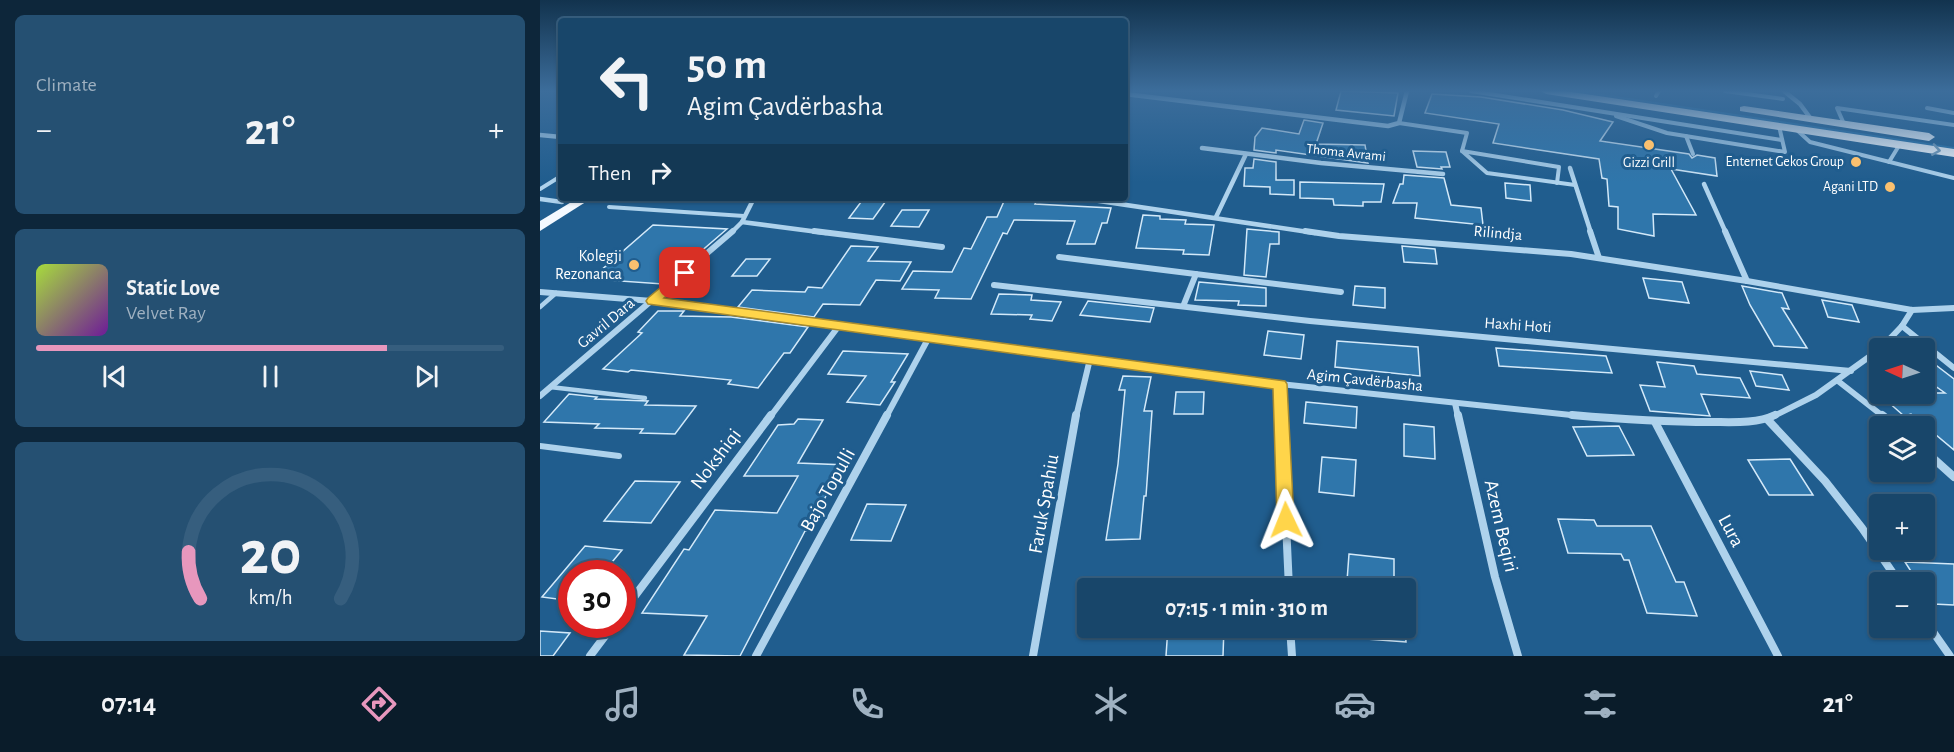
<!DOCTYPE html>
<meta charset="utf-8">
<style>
:root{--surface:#18466a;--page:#255072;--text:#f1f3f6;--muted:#9fb1c1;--line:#365e7e;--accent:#e797bd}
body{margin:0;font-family:"Alegreya Sans",sans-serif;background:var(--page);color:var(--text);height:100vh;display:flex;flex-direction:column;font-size:22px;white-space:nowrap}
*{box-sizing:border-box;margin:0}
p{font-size:20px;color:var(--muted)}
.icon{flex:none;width:33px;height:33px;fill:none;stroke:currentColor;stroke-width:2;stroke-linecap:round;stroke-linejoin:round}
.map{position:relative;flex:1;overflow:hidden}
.side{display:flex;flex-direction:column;gap:15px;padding:15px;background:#0d263a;width:540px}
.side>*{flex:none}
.banner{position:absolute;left:18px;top:18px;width:570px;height:183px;border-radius:6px;box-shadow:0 2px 4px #0004,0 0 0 2px var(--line);background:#18466a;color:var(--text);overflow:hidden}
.needle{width:39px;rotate:273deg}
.tools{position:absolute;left:1329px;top:338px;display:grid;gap:12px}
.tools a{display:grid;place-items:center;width:66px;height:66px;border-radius:6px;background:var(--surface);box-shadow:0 2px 4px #0004,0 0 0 2px var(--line);font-size:30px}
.speed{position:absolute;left:18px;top:560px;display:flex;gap:12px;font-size:30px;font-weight:700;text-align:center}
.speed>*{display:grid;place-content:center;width:78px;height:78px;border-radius:50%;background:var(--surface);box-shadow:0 2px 4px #0004,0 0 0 2px var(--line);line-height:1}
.speed .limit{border:9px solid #d22;background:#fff;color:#111}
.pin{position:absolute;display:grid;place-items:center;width:51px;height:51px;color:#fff;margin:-26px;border-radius:12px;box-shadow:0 3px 9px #0006}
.me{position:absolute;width:66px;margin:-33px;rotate:358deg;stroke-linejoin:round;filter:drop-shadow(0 0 4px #0008)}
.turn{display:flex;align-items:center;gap:21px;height:126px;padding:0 30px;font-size:27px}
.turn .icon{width:78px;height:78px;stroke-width:2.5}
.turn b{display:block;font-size:42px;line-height:51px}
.then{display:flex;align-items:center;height:57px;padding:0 30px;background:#0003;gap:12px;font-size:22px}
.big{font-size:45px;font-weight:700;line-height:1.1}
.side .card{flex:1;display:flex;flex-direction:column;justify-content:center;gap:9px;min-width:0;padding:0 21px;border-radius:9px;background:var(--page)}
.side .dial{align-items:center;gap:0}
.dial svg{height:156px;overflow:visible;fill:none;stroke:var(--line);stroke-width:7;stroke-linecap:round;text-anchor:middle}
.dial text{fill:var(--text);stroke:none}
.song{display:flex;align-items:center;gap:18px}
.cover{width:72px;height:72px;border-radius:9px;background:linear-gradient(135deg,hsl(80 70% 55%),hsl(280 70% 35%))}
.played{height:6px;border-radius:3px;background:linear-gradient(90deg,var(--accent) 75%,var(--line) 75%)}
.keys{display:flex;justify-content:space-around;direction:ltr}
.heat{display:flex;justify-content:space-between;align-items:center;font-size:33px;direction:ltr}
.trip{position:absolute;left:537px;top:578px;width:339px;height:60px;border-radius:6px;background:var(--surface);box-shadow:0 2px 4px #0004,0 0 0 2px var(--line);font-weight:700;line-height:60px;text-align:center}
.dock{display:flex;height:96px;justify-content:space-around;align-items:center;background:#0a1c2a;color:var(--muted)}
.dock .icon{width:42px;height:42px}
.dock .active{color:var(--accent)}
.dock b{font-size:27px;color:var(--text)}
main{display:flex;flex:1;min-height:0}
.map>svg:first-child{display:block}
.green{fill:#2971a6}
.building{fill:#2f76ab;stroke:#d3e9f9;stroke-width:1.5}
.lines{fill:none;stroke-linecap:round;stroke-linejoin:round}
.service-far2{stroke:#aed2ec;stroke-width:4}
.service-far1{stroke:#aed2ec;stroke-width:4.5}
.service{stroke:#aed2ec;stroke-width:6}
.minor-far2{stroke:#aed2ec;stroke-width:4.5}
.minor-far1{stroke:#aed2ec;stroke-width:6}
.minor{stroke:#aed2ec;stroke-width:8}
.primary{fill:#f4f9ff;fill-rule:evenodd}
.trunk{fill:#fafcff;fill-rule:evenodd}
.oneway{stroke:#779dbb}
.route{fill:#ffd54a;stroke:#a68a30;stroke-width:1.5}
.poi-dot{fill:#fac06f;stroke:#205d8e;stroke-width:2}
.labels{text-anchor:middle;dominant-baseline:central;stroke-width:6;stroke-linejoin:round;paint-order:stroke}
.far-street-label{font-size:14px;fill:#fff;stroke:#205d8e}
.far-poi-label{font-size:14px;fill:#fff;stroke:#205d8e;text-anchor:end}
.street-label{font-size:16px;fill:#fff;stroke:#205d8e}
.poi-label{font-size:16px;fill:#fff;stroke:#205d8e;text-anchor:end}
.near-street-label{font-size:20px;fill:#fff;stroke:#205d8e}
</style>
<main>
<section class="side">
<div class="card"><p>Climate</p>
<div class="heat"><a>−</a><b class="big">21°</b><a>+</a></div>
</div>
<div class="card">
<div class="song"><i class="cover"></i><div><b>Static Love</b><p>Velvet Ray</p></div></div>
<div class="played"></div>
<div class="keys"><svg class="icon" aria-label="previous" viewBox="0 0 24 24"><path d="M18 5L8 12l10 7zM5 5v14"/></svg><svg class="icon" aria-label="pause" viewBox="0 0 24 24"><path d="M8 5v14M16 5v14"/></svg><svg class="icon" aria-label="next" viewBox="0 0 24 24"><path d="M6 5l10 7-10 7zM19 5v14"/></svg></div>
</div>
<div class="card dial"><svg viewBox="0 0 100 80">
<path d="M14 69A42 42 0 1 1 86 69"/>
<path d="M14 69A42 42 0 0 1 8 45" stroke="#e797bd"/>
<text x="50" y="56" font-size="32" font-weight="700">20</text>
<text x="50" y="72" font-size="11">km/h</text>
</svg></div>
</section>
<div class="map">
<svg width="1414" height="656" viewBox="0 0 1414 656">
<rect width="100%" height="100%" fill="#205d8e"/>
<polygon class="green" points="1024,91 1043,91 1414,147 1414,150"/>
<g class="building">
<polygon points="801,91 858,93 854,116 796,110"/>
<polygon points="892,94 941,97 1023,110 1073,122 1060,141 1149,154 1152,158 1157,155 1175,158 1177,176 1131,169 1156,215 1113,214 1114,236 1078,229 1078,207 1069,206 1067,179 1062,178 1059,159 953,143 959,124 885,113"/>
<polygon points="764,120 783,123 776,144 825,145 828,163 736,150 736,153 714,150 715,137 722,128 759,134"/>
<polygon points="873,151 906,152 910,167 901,167 902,169 877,167"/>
<polygon points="714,159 736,162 736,180 754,180 754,195 730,194 730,187 704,186 705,168 713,168"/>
<polygon points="864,175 904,178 911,205 941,208 943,225 875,218 877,203 853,203 860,184 863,184"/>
<polygon points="760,182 844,184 841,202 823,202 823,206 794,205 793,199 760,198"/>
<polygon points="965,183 990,185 991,201 966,198"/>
<polygon points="324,198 348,198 333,219 309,218"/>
<polygon points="465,199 497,200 495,204 571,208 567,223 562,223 555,244 527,244 535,221 474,220 467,234 463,233 431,299 395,298 399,290 362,289 373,271 412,272 424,248 431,249 447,217 457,217"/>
<polygon points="362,210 389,210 379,227 351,226"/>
<polygon points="603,215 620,216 620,219 646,220 645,224 674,225 669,255 643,254 644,250 596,248"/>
<polygon points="113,225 187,229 123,284 51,279"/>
<polygon points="707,229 739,232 739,244 730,244 726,277 704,275"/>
<polygon points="311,246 338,247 328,261 371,262 360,281 336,280 320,305 283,304 274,317 198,307 212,290 265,292 268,287 282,288"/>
<polygon points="862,246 895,249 897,264 864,262"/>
<polygon points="206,259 230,259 217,276 192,276"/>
<polygon points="1103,278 1142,282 1149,303 1109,298"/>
<polygon points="659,282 726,288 726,306 698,305 699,301 655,300"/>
<polygon points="815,286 845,288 845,308 813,305"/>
<polygon points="1202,286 1242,293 1249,309 1242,308 1267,348 1234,346 1210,305"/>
<polygon points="459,294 492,295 491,300 521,302 512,321 490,319 492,315 451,314"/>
<polygon points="1282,300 1312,305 1319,322 1288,317"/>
<polygon points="548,301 614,308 610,322 540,315"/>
<polygon points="118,311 144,311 140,316 191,317 268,327 250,353 244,353 218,388 188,384 191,380 91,370 88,372 63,369 102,333 98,332"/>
<polygon points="728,331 764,335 761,359 724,355"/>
<polygon points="797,341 878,347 880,376 795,367"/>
<polygon points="956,348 1066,356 1072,373 959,366"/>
<polygon points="303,351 368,354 351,382 355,382 340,405 307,402 326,376 288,374"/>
<polygon points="1384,356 1414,379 1414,450 1371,414 1364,416 1338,393 1405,393 1384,378"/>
<polygon points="1117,362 1154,366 1157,374 1200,378 1210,398 1161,394 1170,416 1110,411 1100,385 1125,387"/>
<polygon points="1210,371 1242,375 1249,390 1216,386"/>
<polygon points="583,376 611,377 604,411 612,411 606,496 604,496 600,539 566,540 578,464 585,390 579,390"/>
<polygon points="636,392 664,392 663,414 634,414"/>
<polygon points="29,394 57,397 55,399 108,401 105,405 156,406 135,434 100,433 103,429 55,428 59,424 4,422"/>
<polygon points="766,402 817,407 816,428 764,423"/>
<polygon points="258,419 283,420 258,463 307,465 292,493 288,492 268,531 265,531 200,656 144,655 167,616 102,613 144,549 149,550 175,510 237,513 258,476 204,476 238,425 254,424"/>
<polygon points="864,424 894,427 895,459 864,456"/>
<polygon points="1079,426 1094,455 1047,456 1033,427"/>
<polygon points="782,457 816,460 814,496 779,492"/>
<polygon points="1250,459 1273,495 1229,495 1208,460"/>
<polygon points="95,481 140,482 111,523 64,521"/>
<polygon points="327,504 366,505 351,541 311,540"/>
<polygon points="1018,519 1054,520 1057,526 1111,526 1136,582 1144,582 1157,616 1107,613 1089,560 1084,560 1081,554 1028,553"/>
<polygon points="45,546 82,550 63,573 32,573 32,601 2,597"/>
<polygon points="809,554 854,559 854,587 807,581"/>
<polygon points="1365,562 1414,564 1414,605 1393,604 1384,592 1384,582 1378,582"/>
<polygon points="628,627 684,627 683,656 626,656"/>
<polygon points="814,627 865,627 866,642 813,638"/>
<polygon points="0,631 30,633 13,656 0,656"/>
</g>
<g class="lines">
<g class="service-far2">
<polyline points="931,91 1242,140"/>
<polyline points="1185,91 1243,99"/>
<polyline points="1116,96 1119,91"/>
<polyline points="1387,108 1414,113"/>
<polyline points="1076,116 1127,133 1245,152 1239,126"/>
<polyline points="859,123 927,133 922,151 947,173 1035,185"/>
<polyline points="1304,124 1297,108 1414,125"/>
<polyline points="1258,131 1270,142 1414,178"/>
<polyline points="1146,136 1153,154"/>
<polyline points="922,151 1019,167 1017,183"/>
<polyline points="1349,162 1360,144"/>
<polyline points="0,189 21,176"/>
<polyline points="69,207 204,216"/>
</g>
<g class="service-far1">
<polyline points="0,307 16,293"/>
<polyline points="10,387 105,398"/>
</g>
<polyline class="service" points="0,446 79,456"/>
<g class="minor-far2">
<polyline points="1244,91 1260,104 1271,119"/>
<polyline points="585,94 848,126 859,123 867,91"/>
<polyline points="0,135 21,137"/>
<polyline points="662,148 781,163 903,174"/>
<polyline points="1030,168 1051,233"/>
<polyline points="1164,184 1186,233"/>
<polyline points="539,198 775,233"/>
<polyline points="0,199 22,202"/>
<polyline points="676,217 706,154"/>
<polyline points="202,222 286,233"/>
<polyline points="191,233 202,222 214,198"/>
</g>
<g class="minor-far1">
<polyline points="274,231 402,247"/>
<polyline points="765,231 799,236 1031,254 1207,281 1372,310 1414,308"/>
<polyline points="1050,231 1059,258"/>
<polyline points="1185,231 1207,281"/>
<polyline points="519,257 801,292"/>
<polyline points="454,285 770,321 1311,371"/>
<polyline points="0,292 112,301 740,384 1050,417"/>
<polyline points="644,304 656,274"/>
<polyline points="1362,326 1414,368"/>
<polyline points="1341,348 1362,326 1372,310"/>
<polyline points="1298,381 1344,417"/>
<polyline points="740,384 741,417"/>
<polyline points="0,396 193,231"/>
<polyline points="915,403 918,417"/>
<polyline points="230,417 298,327"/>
<polyline points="346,417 388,339"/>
<polyline points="536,417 550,359"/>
<polyline points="1232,417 1276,395 1340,349"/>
</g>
<g class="minor">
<polyline points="741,415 749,588"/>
<polyline points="918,415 955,577 978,656"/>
<path d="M 1032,415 C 1078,419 1124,422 1171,422 C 1191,422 1216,424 1235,415"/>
<polyline points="1342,415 1356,426"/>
<polyline points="1227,419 1285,481 1322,528 1359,582"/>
<polyline points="1115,422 1238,656"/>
<polyline points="1384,450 1414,477"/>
<polyline points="82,613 231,415"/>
<polyline points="1384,619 1410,656"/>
<polyline points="750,627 752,656"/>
<polyline points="50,656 74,624"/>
<polyline points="216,656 347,415"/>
<polyline points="493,656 536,415"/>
</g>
<polygon class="primary" points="38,198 52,198 0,231 0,221"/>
<g class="trunk">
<polygon points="1001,91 1025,91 1414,149 1414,157 1006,94"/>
<polygon points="1204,106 1389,133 1395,137 1389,141 1200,111 1200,107"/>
</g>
</g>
<defs><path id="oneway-chevron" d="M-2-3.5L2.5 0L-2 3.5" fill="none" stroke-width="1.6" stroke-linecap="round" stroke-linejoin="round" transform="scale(1.5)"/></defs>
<use class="oneway" href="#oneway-chevron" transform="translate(1396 150) rotate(9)"/>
<linearGradient id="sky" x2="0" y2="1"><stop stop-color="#12334e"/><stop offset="0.5" stop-color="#3c6d9b"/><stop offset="1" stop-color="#3c6d9b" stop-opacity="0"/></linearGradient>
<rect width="1414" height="182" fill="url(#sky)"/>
<polygon class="route" points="145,269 150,270 151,273 150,276 124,298 745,381 747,384 754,520 752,525 746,528 740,525 737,520 733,389 108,304 106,301 108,298 141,270"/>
<g class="poi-dot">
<circle cx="1109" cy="145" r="6"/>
<circle cx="1316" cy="162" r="6"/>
<circle cx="1350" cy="187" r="6"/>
<circle cx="94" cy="265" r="6"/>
</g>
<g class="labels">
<g class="far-street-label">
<text transform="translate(806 153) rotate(6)">Thoma Avrami</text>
</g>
<g class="far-poi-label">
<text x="1304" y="162">Enternet Gekos Group</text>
<text x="1109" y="163" text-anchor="middle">Gizzi Grill</text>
<text x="1338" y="187">Agani LTD</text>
</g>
<g class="street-label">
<text transform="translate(958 233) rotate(5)">Rilindja</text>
<text transform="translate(66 323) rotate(-40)">Gavril Dara</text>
<text transform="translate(978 325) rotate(4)">Haxhi Hoti</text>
<text transform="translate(825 380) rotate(6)">Agim Çavdërbasha</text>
</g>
<g class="poi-label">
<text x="82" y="256">Kolegji<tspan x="82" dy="18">Rezonanca</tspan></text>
</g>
<g class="near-street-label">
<text transform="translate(176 459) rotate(-53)">Nokshiqi</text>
<text transform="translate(288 490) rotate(-61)">Bajo Topulli</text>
<text transform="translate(504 504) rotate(-80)">Faruk Spahiu</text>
<text transform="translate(961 526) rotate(77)">Azem Beqiri</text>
<text transform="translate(1191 531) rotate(62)">Lura</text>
</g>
</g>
</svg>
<div class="tools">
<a><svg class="needle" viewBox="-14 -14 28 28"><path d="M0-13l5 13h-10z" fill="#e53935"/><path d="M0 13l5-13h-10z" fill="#9fb1c1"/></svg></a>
<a><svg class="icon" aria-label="layers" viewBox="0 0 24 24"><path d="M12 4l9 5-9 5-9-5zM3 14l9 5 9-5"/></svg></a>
<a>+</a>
<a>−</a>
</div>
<div class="speed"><div class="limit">30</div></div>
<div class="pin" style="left:145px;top:273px;background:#d93025"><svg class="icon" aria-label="arrive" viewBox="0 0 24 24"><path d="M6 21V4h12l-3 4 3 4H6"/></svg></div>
<svg class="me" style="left:746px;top:520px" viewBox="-20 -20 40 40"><path d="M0-17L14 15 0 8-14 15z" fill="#ffd54a" stroke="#fff" stroke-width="4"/></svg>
<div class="trip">07:15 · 1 min · 310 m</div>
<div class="banner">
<div class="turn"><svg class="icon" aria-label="left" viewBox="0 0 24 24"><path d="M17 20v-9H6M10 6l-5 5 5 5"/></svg><div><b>50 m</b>Agim Çavdërbasha</div></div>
<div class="then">Then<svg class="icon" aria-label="right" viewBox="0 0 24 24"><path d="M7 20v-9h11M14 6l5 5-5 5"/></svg></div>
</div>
</div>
</main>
<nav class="dock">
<b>07:14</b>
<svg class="icon active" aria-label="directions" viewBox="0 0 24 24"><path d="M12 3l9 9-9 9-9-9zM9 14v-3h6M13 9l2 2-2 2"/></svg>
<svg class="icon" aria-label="music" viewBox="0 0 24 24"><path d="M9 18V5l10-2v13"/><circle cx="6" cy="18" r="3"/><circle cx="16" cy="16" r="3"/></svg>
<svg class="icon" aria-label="phone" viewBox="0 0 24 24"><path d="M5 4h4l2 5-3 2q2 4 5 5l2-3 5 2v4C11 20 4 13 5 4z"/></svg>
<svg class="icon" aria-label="climate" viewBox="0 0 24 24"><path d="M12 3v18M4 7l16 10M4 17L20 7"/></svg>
<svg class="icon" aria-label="car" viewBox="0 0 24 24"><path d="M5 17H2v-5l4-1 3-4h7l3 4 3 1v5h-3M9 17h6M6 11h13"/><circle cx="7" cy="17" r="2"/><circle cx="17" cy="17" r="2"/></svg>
<svg class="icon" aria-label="filters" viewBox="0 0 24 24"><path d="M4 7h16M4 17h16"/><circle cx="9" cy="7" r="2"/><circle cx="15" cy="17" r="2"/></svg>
<b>21°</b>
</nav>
